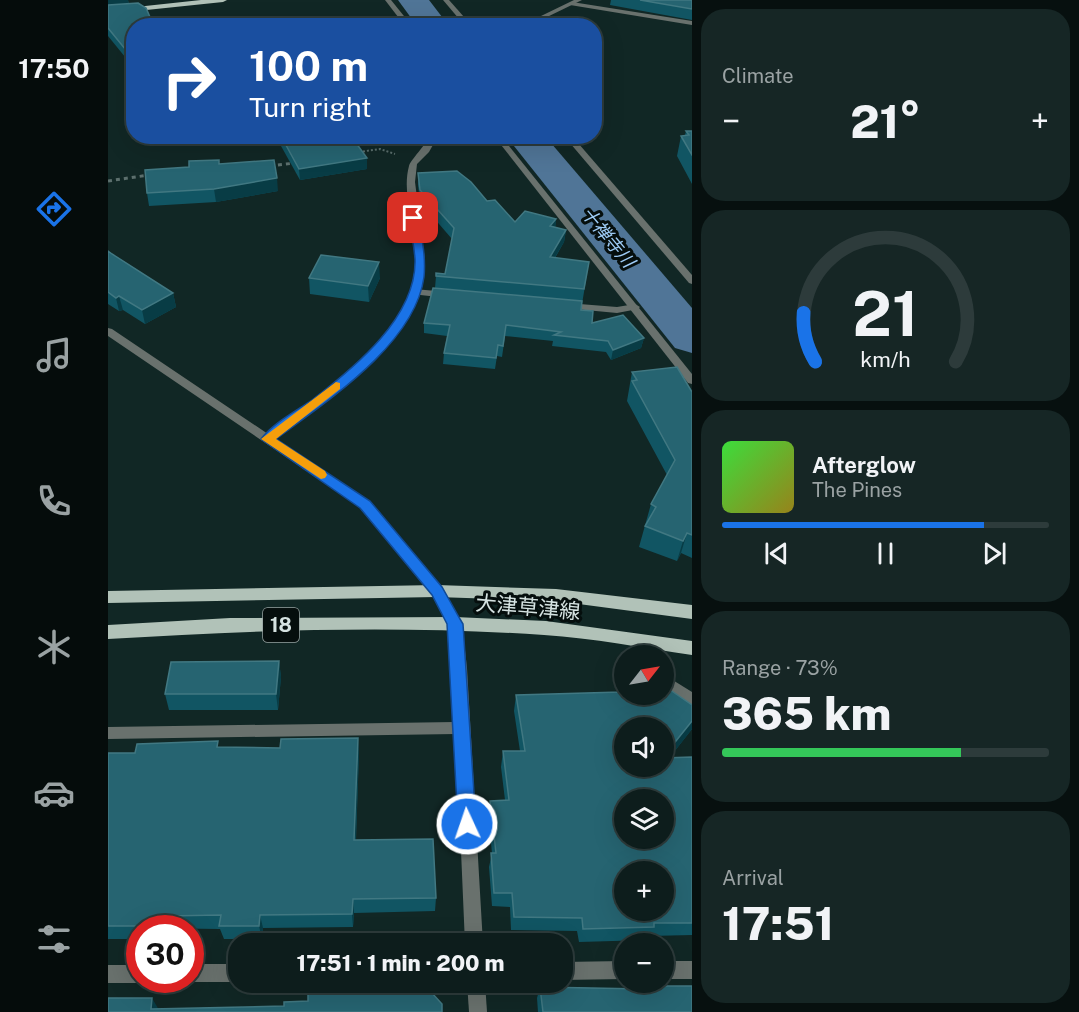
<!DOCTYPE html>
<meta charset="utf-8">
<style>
:root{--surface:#0d1d1c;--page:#162625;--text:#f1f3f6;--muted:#9aa2a3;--line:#2d3b3b;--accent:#1a73e8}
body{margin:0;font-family:"Public Sans","Noto Sans JP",sans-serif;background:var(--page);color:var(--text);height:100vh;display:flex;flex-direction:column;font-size:22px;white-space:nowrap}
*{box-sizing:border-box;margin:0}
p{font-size:20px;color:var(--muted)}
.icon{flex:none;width:33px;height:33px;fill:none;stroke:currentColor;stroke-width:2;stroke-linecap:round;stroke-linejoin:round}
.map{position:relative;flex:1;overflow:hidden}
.drawer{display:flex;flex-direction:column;gap:9px;padding:9px;background:#07100f;width:387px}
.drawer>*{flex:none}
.banner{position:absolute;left:18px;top:18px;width:476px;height:126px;border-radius:24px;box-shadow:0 6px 24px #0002,0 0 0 2px var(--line);background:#1a4fa0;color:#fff;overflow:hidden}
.needle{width:39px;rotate:59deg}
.controls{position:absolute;left:506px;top:645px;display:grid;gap:12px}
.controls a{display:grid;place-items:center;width:60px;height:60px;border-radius:50%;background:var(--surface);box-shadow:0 6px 24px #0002,0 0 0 2px var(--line);font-size:30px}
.speed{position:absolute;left:18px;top:915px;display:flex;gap:12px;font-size:30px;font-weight:700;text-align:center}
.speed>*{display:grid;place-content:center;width:78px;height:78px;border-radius:50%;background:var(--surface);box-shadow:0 6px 24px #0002,0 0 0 2px var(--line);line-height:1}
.speed .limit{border:9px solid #d22;background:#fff;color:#111}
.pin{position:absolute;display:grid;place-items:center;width:51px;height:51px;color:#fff;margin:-26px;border-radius:12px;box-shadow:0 3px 9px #0006}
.me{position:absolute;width:66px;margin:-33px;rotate:357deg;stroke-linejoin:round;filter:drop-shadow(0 0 4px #0008)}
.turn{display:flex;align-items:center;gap:21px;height:126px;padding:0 24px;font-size:27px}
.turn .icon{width:78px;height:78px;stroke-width:2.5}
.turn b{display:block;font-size:42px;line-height:51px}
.big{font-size:45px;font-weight:800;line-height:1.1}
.drawer .tile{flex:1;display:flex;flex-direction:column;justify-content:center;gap:9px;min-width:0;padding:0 21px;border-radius:24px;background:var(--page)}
.drawer .dial{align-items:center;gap:0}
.dial svg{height:156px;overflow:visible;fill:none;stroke:var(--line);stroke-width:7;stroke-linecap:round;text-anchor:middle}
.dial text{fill:var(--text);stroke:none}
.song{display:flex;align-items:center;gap:18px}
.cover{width:72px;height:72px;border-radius:9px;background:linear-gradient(135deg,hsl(120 70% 55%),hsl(50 70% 35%))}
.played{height:6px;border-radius:3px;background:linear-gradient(90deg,var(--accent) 80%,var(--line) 80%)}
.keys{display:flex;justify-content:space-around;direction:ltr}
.heat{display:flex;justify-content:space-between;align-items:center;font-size:33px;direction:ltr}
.charge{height:9px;border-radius:4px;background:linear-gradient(90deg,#34c759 73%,var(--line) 0)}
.trip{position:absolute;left:120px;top:933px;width:345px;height:60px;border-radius:24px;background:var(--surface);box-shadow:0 6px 24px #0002,0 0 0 2px var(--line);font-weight:800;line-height:60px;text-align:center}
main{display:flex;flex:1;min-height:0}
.menu{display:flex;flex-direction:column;width:108px;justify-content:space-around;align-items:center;background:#050c0b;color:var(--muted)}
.menu .icon{width:42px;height:42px}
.menu .active{color:var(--accent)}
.menu b{font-size:27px;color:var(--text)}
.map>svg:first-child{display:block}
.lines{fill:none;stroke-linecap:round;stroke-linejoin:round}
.river{fill:#507597;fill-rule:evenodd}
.path-far1{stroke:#5c6f6d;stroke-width:2;stroke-dasharray:2 2;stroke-linecap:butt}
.path{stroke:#5c6f6d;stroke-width:3;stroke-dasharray:4 4;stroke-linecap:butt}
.lane{fill:#69716d;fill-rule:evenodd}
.street{fill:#69716d;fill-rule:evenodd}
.primary{fill:#b1c2b8;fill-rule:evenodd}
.wall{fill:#115563}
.shaded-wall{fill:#083c45}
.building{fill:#266471;stroke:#417882;stroke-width:1.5;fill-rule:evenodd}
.route{fill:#1a73e8;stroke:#114b97;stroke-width:1.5}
.slow{fill:#f59e0b}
.labels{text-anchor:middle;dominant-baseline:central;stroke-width:6;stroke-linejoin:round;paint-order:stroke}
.far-water-label{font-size:18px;font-style:italic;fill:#9eccf7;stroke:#050e0d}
.shield{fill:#050e0d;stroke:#97a2a1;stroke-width:1.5}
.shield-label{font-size:20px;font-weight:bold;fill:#d5e2e1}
.street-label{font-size:21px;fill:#d5e2e1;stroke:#050e0d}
</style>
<main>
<nav class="menu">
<b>17:50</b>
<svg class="icon active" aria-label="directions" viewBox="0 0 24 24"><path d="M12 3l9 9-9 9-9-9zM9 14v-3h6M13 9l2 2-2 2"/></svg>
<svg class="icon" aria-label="music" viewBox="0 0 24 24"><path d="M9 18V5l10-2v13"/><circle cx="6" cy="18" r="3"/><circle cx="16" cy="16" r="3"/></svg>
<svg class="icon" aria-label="phone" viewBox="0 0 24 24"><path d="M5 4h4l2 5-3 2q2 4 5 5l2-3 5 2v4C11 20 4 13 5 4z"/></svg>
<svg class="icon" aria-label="climate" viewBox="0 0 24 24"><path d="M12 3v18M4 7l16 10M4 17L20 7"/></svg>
<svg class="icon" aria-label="car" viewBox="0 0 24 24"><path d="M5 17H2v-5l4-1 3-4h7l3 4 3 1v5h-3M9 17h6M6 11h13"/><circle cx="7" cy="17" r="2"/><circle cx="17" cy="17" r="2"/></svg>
<svg class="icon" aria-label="filters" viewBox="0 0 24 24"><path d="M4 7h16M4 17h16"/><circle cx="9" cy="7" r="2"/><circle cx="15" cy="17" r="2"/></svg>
</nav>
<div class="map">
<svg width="584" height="1012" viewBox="0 0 584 1012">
<rect width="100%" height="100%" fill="#112725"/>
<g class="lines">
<g class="river">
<polygon points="290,0 321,0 341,26 309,26"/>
<polygon points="398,136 437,136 584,308 584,353 567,348"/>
</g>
<polyline class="path-far1" points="251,152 272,149 287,154"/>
<g class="path">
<polyline points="162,166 187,163"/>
<polyline points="0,181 41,175"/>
</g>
<g class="lane">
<polygon points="464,2 584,21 584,25 462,5"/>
<polygon points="306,289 340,292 345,295 340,298 303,294 303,290"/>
<polygon points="459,303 509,307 527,304 532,307 530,309 509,313 456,308 454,306"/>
</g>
<g class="street">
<polygon points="277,0 283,0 304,26 297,26"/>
<polygon points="335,0 341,0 364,26 357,26"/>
<polygon points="466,0 474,0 437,18 429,26 422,26 433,16"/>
<path d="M 322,136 L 330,136 L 321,152 L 309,164 L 307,182 L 317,260 L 315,280 L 301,318 L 267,358 L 217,401 L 167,439 L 261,502 L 334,587 L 354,624 L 359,668 L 375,944 L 357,944 L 348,734 L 0,739 L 0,727 L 347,722 L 345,668 L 340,624 L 324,595 L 253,508 L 0,336 L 0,328 L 4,329 L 160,434 C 204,401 258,364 290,319 C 299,305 307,278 307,262 C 309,232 293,195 301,166 C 302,161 318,144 322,136 Z"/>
<polygon points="386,136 393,136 584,374 584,384 580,383"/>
<polygon points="456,136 464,136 584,275 584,284 581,283"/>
<polygon points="555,674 584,692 584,706 555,688"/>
<polygon points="516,961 516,979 454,980 454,962"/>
<rect x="555" y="961" width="29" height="18"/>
<polygon points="82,964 130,964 130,982 82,982 77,980 82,980"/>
<polygon points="0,965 32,965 32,980 38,980 32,983 0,983"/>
<polygon points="359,982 377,982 379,1012 361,1012"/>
</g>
<g class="primary">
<polygon points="93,0 119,0 115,2 0,14 0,10"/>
<polygon points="329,585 448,589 584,605 584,619 448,601 329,597 0,603 0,591"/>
<path d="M 347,617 L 438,621 L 584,641 L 584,655 C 535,648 485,638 436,635 C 291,625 145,630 0,639 L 0,625 L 122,618 Z"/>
</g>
</g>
<g class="wall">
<polygon points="0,0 20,0 26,26 26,68 0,36"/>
<polygon points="503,0 584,0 584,20 502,5"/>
<polygon points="578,131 584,131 584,184 569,156 573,136 577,135"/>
<polygon points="172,136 259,158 259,169 192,180 173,146"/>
<polygon points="111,164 170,191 108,202 41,206 39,193"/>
<polygon points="310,173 379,201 407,222 448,219 447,228 458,230 456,242 447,258 481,262 473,310 484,323 536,338 533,348 503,360 498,352 444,346 445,341 397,336 394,357 389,356 387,369 335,364 336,353 339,336 316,333 316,323 327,288 328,276 337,274 344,239 312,202 310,185"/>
<polygon points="0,251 65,293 68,307 37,324 15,310 11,311 0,304"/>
<polygon points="201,278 272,278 261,302 202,294"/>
<polygon points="524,372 584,392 584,558 573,553 569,561 531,547 543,504 559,475 519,401"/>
<polygon points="171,661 173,677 170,710 61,710 57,694"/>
<polygon points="408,695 584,729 562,757 584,757 584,935 542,936 540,940 471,942 469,931 403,930 402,907 384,906 381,867 384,853 380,815 382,801 397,800 393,767 395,751 412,751 406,711"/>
<polygon points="111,747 251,753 248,840 328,898 327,911 246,913 245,927 155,928 154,939 116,939 112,929 32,928 32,939 0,939 0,753 27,753"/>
<polygon points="534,986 584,1012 430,1012 429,998 432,987 533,989"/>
</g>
<g class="shaded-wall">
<polygon points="0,0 20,0 21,5 0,8"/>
<polygon points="259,158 259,169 192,180 191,169"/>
<polygon points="169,178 170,191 108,202 106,189"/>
<polygon points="448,219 447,231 442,226"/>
<polygon points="458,230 456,242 440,269 442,257"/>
<polygon points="271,262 272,278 261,302 260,286"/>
<polygon points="65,293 68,307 37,324 34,310"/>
<polygon points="11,296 15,310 11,311 8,298"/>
<polygon points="536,338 533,348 503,360 505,350"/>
<polygon points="579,533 573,553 569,561 575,541"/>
<polygon points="171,661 173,677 170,710 168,694"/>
<polygon points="584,721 584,729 555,766 555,757"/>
<polygon points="250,738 251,753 247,854 246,840"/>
<polygon points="245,899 246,913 245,927 244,914"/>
<polygon points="152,915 155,928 154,939 151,926"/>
<polygon points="58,916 63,928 62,928 58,918"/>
<polygon points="39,919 44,928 39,928 38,926"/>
<polygon points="44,998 51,1010 43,1009"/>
</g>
<g class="building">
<polygon points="532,0 584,0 584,9"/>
<polygon points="30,3 38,8 46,26 26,26 26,60 0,28 0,5"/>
<polygon points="578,131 584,131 584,155 573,136 581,135"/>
<polygon points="173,136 243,136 259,158 191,169"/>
<polygon points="111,160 111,164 166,160 169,178 106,189 39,193 37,170 81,167 81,161"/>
<polygon points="349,171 363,182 379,201 387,200 407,222 417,211 448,219 442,226 458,230 442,257 481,262 476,289 328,276 328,273 337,274 346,228 312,190 310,173"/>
<polygon points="0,251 4,254 65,293 34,310 11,296 8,298 0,292"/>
<polygon points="213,255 271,262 260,286 201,278"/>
<polygon points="325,288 474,301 473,310 485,311 484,323 515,315 536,338 505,350 500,341 446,335 453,332 398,325 395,346 390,345 388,358 336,353 342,325 316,323"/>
<polygon points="569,367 584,392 584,535 579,533 575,541 537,526 548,507 543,504 567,460 524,381 529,380 524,372"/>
<polygon points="171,661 168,694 57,694 63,662"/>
<path d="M 555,685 L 584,705 L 584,721 L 555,757 L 555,728 L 516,728 L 516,766 L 555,766 L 555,758 L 584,757 L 584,923 L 546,923 L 546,927 L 475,929 L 474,918 L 406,917 L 404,893 L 386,893 L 383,853 L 388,853 L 382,801 L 401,800 L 395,751 L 417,751 L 408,695 L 513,692 L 516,689 L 516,694 L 555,694 ZM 516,800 L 555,800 L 555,838 L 516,838 ZM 516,872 L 555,872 L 555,910 L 516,910 Z"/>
<polygon points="250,738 246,840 325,839 328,898 245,899 244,914 152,915 151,926 111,926 113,915 58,916 58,918 39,919 38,926 0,926 0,753 27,753 29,744 110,741 109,747 172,748 173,739"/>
<polygon points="291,982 314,982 334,1004 334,1012 0,1012 0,998 44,998 43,1009 176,1006 176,1002 200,1001 200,994 236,994"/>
<polygon points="534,986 584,986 584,1012 435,1012 432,987 535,989"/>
</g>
<path class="route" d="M 305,215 L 310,218 C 314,238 318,257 316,277 C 307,344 219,401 168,439 L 262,501 L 334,587 L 352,619 L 355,624 L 368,824 L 366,830 L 359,832 L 353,830 L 350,824 L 339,624 L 324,595 L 252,508 L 153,439 C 165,423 188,411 204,400 C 246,368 309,317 307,259 C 306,246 303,231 300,218 Z"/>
<polygon class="slow" points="228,382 232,383 232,389 168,439 217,471 219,475 217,478 213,479 153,439"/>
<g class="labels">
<g class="far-water-label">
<text transform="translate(500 237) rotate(50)">十禅寺川</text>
</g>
<rect class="shield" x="155" y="608" width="36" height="34" rx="4.5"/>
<g class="shield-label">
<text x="173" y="625">18</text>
</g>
<g class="street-label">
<text transform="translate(420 607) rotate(5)">大津草津線</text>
</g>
</g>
</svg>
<div class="controls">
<a><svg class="needle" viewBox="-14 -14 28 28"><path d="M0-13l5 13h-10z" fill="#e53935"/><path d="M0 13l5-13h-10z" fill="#9aa2a3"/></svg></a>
<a><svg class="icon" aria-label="sound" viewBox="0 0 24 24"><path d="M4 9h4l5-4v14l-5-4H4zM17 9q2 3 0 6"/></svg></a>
<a><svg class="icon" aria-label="layers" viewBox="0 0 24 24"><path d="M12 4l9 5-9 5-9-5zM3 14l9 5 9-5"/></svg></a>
<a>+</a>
<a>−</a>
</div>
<div class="speed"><div class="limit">30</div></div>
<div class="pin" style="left:305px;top:218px;background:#d93025"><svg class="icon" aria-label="arrive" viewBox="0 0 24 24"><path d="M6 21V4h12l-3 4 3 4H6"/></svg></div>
<svg class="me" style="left:359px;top:824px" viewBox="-20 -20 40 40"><circle r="17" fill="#1a73e8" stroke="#fff" stroke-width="3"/><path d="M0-11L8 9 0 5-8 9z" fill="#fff"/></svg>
<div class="trip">17:51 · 1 min · 200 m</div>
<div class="banner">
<div class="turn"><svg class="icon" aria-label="right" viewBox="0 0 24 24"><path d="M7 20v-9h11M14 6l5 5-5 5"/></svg><div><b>100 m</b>Turn right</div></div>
</div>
</div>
<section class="drawer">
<div class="tile"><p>Climate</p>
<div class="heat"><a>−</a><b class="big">21°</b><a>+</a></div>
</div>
<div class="tile dial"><svg viewBox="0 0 100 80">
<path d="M14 69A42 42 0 1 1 86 69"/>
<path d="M14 69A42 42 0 0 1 8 44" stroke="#1a73e8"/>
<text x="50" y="56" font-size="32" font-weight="700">21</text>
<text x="50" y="72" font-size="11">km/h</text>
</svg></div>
<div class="tile">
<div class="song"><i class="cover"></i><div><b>Afterglow</b><p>The Pines</p></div></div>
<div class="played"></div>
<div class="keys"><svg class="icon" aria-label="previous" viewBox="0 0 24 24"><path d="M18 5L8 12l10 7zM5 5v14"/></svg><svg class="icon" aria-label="pause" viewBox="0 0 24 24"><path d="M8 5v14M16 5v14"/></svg><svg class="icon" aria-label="next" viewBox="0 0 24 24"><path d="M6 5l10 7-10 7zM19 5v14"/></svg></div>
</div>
<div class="tile"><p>Range · 73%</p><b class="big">365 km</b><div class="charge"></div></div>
<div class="tile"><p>Arrival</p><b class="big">17:51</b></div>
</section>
</main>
